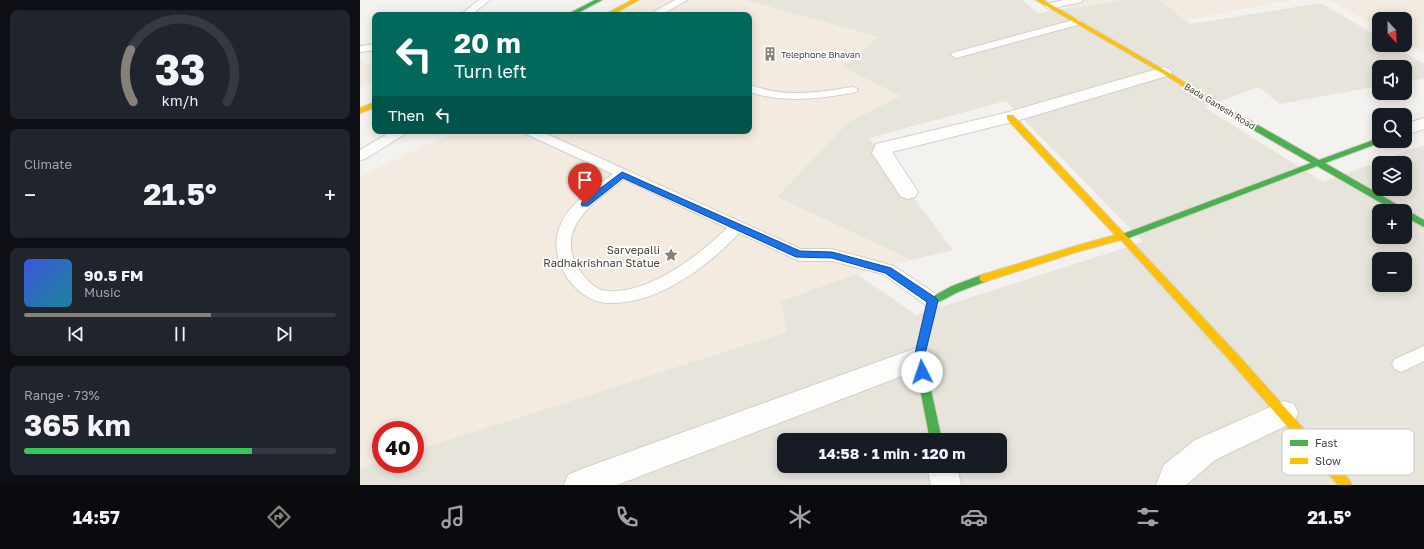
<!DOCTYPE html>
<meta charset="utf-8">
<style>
:root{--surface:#171b24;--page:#20242c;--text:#f1f3f6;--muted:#9ea1a6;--line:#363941;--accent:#868178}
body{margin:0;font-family:"Golos Text",sans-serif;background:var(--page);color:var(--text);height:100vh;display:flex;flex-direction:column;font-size:15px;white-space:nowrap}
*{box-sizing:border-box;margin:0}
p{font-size:13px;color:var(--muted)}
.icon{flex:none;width:22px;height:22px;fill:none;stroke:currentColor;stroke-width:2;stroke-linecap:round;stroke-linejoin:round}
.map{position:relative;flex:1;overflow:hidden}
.drawer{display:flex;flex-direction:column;gap:10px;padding:10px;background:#0d0f14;width:360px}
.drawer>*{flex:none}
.banner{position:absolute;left:12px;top:12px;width:380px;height:122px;border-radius:8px;box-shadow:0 2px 10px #0003;background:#00695c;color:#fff;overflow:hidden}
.needle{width:26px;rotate:158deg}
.buttons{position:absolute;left:1012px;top:12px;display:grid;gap:8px}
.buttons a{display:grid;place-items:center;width:40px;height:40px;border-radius:8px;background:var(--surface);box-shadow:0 2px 10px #0003;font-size:20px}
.speed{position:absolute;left:12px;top:421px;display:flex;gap:8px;font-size:20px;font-weight:700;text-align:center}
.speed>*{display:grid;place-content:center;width:52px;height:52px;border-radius:50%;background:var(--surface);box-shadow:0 2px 10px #0003;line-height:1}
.speed .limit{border:6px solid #d22;background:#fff;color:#111}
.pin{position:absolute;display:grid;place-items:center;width:34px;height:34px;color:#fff;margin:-41px -17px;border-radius:50% 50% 50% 0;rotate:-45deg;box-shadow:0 0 4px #0007}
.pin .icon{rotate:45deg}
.me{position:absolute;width:44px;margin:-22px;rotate:356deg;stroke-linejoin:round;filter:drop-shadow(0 0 3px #0008)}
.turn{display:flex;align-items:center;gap:14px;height:84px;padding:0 16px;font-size:18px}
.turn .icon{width:52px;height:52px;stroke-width:2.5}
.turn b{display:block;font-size:28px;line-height:34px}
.then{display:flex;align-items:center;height:38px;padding:0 16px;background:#0003;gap:8px;font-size:15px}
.big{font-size:30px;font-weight:700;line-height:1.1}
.drawer .widget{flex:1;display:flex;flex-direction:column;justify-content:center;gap:6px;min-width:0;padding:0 14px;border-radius:8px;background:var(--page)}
.drawer .dial{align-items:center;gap:0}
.dial svg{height:104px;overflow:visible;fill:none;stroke:var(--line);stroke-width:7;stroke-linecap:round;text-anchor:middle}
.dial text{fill:var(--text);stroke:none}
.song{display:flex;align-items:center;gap:12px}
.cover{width:48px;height:48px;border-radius:6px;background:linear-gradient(135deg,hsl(230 70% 55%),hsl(190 70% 35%))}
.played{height:4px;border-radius:2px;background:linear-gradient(90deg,var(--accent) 60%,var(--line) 60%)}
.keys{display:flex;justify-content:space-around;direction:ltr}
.heat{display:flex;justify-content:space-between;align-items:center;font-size:22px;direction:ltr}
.charge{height:6px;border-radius:3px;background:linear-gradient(90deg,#34c759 73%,var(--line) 0)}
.trip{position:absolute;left:417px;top:433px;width:230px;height:40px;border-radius:8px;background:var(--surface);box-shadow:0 2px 10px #0003;font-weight:700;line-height:40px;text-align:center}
.tab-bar{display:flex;height:64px;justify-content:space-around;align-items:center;background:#090b0e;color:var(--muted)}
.tab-bar .icon{width:28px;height:28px}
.tab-bar .current{color:var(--accent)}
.tab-bar b{font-size:18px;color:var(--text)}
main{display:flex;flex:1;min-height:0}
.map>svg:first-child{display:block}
.residential{fill:#e7e4dc;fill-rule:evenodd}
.commercial{fill:#f3ebdf}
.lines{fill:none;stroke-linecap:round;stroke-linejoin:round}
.lane-casing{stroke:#d2d0cb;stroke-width:2}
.street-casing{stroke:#d2d0cb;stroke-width:2}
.fast-casing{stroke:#d3cfc5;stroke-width:2}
.slow-casing{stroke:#d3cfc5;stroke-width:2}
.lane{fill:#fdfdfc;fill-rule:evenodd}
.street{fill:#fdfdfc;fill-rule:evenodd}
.fast{fill:#4caf50;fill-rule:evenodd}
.slow{fill:#ffc107;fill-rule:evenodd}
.route{fill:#1a73e8;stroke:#114b97}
.labels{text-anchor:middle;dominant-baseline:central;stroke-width:3.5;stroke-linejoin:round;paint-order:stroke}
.far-poi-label{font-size:9px;fill:#4b4439;stroke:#fff;text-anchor:start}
.far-street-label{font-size:9px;fill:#4b4439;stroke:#fff}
.poi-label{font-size:11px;fill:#4b4439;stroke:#fff;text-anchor:end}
.key{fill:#fff;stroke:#c9c7c4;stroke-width:1}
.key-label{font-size:11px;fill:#4b4439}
</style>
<main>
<section class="drawer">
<div class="widget dial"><svg viewBox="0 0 100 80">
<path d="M14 69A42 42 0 1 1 86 69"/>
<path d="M14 69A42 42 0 0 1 12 29" stroke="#868178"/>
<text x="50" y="56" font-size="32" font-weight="700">33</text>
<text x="50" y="72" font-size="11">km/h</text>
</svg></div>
<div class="widget"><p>Climate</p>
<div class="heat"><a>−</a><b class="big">21.5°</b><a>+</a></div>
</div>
<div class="widget">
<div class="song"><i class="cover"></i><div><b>90.5 FM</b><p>Music</p></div></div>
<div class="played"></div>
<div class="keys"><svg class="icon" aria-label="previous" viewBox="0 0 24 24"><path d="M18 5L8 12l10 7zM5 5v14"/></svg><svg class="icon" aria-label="pause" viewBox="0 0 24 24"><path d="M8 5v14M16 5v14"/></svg><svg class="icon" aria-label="next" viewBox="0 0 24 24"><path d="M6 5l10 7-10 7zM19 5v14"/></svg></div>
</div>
<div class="widget"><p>Range · 73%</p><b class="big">365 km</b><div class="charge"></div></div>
</section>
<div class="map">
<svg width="1064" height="485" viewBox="0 0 1064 485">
<rect width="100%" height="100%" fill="#f4f2ee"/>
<path class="residential" d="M 385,0 L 662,0 L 678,13 L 759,0 L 800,0 L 830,24 L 961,3 L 1019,37 L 1019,45 L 1032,45 L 1064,64 L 1064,78 L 1045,82 L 1045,67 L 1019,67 L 1019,86 L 920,104 L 898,87 L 844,107 L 963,182 L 1064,145 L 1064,485 L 0,485 L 0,462 L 21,455 L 21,464 L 55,464 L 55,445 L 427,332 L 420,301 L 497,274 L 556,315 L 783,242 L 646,101 L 509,138 L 593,250 L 551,260 L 417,197 L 488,122 L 540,96 L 482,67 L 518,37 ZM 1019,163 L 1045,163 L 1045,189 L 1019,189 ZM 1019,211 L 1045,211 L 1045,237 L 1019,237 ZM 1019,259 L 1045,259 L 1045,285 L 1019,285 ZM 424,440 L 640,440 L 640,466 L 424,466 Z"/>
<g class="commercial">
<polygon points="284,0 385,0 518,37 482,67 540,96 488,122 417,197 551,260 497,274 421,301 427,332 55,451 55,430 21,430 21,462 0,469 0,177 96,131 389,131 389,15 255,15"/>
<polygon points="700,0 761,0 711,9"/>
<polygon points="800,0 930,0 827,20"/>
<polygon points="969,0 1064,0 1064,52 1045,42 1045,19 1019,19 1019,28"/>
<polygon points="0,60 15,68 15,80 0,87"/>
</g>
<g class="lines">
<defs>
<g id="lane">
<polygon points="119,0 130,0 111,15 100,15"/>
<polygon points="315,0 327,0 301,15 288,15"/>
<polygon points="704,0 723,0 721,2 689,9 684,6 686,4"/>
<polygon points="717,19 722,22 721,24 596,58 591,55 592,53"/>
<polygon points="15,44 15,50 0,52 0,46"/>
<path d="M 389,85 C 397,87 405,90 413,91 C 439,96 466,91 492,87 L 496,88 L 498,90 L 496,92 L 492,93 C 457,99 424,103 389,92 Z"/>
<polygon points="32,131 47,131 45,134 5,159 0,160 0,150"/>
<path d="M 164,131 L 180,131 L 441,249 L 472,249 L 534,266 L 579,296 L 581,301 L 579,306 L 573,307 L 567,306 L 523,274 L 472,261 L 439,261 L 379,233 C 347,267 297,305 248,303 C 214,302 185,256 201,224 C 211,202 233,188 253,174 L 166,134 ZM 264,179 L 367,228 C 337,257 290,294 246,291 C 236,290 225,279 220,271 C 192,229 234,202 264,179 Z"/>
<polygon points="1064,346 1064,361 1041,372 1035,369 1032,364 1035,359"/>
</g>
<g id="street">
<polygon points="804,67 810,69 812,72 810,75 656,121 532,152 558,192 555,197 548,199 541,197 512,153 516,144 645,113"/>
<polygon points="1064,118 1064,129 1045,135 1045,124"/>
<polygon points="559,347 568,350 572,358 568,366 257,485 204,485 208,475 219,470"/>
<polygon points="924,401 934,404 938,413 934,422 855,460 826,485 796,485 804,465 835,440"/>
<polygon points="567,466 597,466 601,485 571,485"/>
</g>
<g id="fast">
<polygon points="235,0 242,0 214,15 206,15"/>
<polygon points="883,120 889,120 959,160 1019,138 1019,141 1022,142 965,163 1064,220 1064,227 1045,217 1045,211 1035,211 957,166 766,239 760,239 759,237 760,235 951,163 883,124"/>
<polygon points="624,274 627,275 629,278 627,281 598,292 577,303 564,358 582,440 570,440 554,358 568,301 570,298 592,286"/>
</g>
<g id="slow">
<polygon points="272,0 279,0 252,15 244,15"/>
<polygon points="676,0 683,0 806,71 890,122 886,124 883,124 802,73"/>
<polygon points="15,102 15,107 0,113 0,108"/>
<polygon points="647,115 653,115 880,357 990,481 992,485 978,485 872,363 761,240 720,251 624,282 621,281 619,278 621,275 719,245 755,235 647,119"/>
</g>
</defs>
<use href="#lane" class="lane-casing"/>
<use href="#street" class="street-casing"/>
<use href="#fast" class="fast-casing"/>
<use href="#slow" class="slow-casing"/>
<use href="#lane" class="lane"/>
<use href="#street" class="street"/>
<use href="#fast" class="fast"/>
<use href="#slow" class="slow"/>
</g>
<polygon class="route" points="262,172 440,251 472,252 531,268 576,298 578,301 564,358 567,372 566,375 562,376 558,375 554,358 567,302 525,273 472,258 436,257 263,178 228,206 222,206 221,204 222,202"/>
<defs>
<symbol id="building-bare" viewBox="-9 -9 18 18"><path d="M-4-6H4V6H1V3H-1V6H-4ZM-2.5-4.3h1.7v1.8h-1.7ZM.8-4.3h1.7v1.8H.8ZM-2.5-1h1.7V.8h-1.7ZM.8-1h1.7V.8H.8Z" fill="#868178" stroke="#fff" stroke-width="2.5" paint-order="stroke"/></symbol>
<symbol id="sight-bare" viewBox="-9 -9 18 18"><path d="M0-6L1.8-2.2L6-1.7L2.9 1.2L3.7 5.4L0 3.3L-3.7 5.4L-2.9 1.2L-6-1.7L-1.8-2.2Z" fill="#868178" stroke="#fff" stroke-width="2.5" paint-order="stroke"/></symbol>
</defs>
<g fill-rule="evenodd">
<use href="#building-bare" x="400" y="44" width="20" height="20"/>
<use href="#sight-bare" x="301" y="245" width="20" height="20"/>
</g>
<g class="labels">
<g class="far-poi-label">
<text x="421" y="54">Telephone Bhavan</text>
</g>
<g class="far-street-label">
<text transform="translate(860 106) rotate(31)">Bada Ganesh Road</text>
</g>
<g class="poi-label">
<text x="300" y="249">Sarvepalli<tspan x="300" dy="13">Radhakrishnan Statue</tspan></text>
</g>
</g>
<rect x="922" y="429" width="132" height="46" rx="6" class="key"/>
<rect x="930" y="440" width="18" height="6" fill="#4caf50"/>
<rect x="930" y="458" width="18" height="6" fill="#ffc107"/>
<g class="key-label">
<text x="955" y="447">Fast</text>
<text x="955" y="465">Slow</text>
</g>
</svg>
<div class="buttons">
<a><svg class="needle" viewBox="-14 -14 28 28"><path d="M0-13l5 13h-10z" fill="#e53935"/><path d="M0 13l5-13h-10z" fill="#9ea1a6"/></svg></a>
<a><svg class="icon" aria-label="sound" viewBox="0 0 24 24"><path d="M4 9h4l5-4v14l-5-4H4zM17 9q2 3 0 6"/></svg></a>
<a><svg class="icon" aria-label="search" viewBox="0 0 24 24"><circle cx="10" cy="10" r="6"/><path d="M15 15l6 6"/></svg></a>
<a><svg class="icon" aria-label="layers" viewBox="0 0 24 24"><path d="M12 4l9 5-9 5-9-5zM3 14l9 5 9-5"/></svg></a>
<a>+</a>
<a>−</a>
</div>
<div class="speed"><div class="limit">40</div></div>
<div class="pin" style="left:225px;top:204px;background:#d93025"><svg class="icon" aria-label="arrive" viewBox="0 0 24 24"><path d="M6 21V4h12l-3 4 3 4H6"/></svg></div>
<svg class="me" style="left:562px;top:372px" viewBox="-20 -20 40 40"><circle r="19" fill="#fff"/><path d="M0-13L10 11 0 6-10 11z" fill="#1a73e8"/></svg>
<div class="trip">14:58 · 1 min · 120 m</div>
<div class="banner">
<div class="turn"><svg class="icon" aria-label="left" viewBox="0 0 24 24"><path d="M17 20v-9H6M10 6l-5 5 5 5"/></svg><div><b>20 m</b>Turn left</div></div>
<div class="then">Then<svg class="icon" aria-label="left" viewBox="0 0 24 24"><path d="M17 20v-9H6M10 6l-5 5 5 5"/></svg></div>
</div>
</div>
</main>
<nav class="tab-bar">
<b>14:57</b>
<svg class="icon current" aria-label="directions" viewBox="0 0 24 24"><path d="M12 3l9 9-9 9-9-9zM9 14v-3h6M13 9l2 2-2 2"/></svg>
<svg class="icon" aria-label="music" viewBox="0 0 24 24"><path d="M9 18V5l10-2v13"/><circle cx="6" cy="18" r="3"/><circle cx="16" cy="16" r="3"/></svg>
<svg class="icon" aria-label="phone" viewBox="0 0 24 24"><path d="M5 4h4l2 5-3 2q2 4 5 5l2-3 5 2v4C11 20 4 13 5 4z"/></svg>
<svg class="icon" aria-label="climate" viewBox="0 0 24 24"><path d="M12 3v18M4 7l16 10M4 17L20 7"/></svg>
<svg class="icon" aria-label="car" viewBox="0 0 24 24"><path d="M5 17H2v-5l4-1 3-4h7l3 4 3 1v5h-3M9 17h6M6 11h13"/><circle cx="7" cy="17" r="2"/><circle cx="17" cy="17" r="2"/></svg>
<svg class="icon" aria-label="filters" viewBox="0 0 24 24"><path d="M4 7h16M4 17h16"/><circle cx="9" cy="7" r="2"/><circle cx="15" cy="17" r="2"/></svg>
<b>21.5°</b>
</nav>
